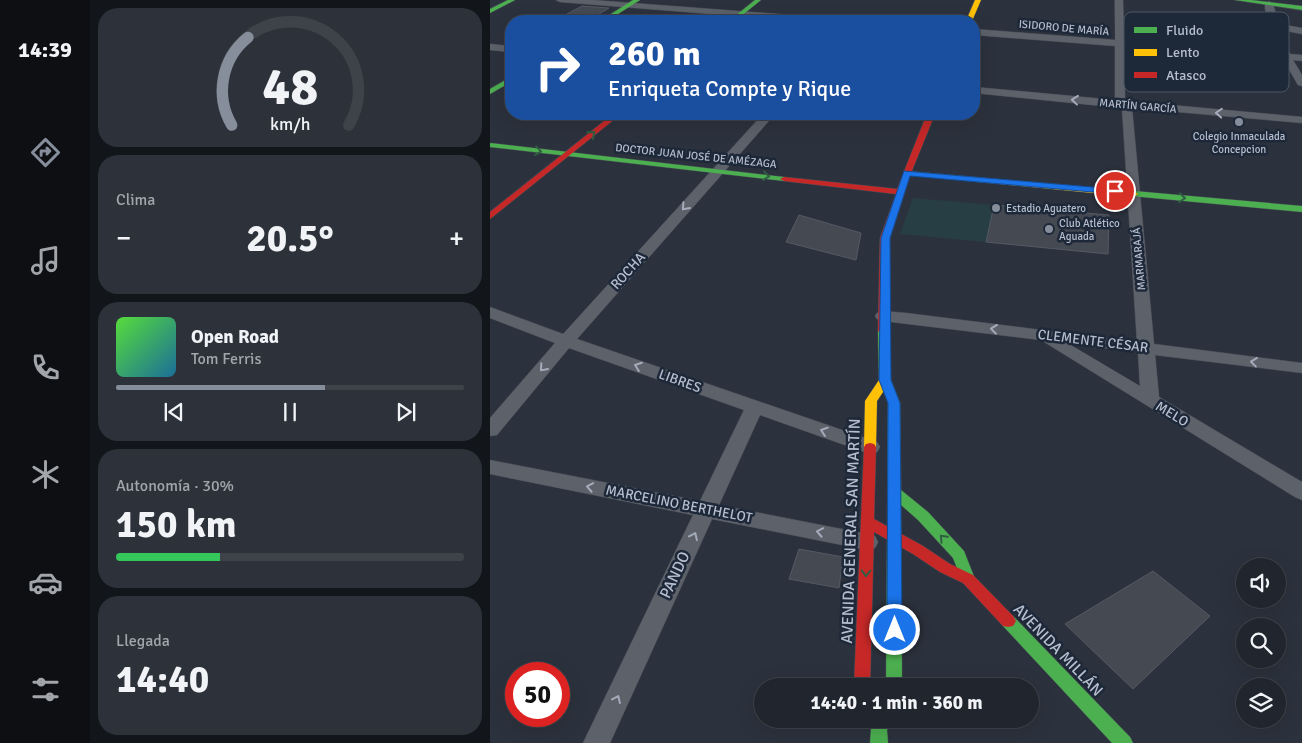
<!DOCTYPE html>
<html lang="es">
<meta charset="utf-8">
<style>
:root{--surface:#21262e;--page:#2d323a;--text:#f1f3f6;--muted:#a2a5aa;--line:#3e434a;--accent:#868d9b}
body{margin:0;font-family:Signika,sans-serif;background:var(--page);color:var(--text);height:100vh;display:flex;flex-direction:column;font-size:19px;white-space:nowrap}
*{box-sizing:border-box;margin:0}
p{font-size:16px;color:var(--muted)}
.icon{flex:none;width:28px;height:28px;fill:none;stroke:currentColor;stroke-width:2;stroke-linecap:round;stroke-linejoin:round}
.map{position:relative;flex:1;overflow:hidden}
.side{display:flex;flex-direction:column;gap:8px;padding:8px;background:#121519;width:400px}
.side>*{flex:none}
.top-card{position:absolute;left:15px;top:15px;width:475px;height:105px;border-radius:20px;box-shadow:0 5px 20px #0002,0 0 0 1px var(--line);background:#1a4fa0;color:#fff;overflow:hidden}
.tools{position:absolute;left:746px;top:558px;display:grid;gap:10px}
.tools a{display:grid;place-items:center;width:50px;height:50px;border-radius:50%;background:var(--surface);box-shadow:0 5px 20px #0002,0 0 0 1px var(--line);font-size:25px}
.speed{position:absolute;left:15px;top:662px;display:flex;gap:10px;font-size:25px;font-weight:700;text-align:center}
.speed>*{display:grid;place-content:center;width:65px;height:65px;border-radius:50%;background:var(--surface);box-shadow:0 5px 20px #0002,0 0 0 1px var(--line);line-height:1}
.speed .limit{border:8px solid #d22;background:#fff;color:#111}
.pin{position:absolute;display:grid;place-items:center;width:42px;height:42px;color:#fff;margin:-21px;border:2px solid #fff;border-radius:50%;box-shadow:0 1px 5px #0007}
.me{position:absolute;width:55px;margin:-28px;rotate:0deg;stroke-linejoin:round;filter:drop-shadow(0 0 4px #0008)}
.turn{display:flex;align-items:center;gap:18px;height:105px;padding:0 20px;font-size:22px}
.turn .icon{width:65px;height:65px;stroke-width:2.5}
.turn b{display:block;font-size:35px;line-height:42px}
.big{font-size:38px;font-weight:700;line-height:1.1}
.side .tile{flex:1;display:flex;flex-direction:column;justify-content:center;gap:8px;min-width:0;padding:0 18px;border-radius:20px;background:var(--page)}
.side .dial{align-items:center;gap:0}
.dial svg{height:130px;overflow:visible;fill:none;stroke:var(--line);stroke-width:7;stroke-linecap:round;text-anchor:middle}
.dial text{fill:var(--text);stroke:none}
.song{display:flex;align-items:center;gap:15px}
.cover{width:60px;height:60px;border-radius:8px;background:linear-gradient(135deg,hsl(110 70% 55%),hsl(200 70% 35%))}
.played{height:5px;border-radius:2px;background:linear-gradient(90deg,var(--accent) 60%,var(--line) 60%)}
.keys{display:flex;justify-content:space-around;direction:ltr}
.heat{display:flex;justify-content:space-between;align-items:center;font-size:28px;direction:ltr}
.charge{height:8px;border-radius:4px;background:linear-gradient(90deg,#34c759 30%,var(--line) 0)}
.trip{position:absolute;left:264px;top:678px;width:285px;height:50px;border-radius:25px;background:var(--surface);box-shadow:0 5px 20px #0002,0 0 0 1px var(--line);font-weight:700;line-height:50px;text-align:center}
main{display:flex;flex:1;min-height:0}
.tabs{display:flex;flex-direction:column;width:90px;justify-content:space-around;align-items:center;background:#0d0f12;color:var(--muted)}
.tabs .icon{width:35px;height:35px}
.tabs .selected{color:var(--accent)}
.tabs b{font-size:22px;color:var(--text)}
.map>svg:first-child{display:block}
.green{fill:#273e45}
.building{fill:#444952;stroke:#545a64}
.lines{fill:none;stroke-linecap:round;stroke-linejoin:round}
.street-casing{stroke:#484d56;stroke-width:1}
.fast-casing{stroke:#484d56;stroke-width:1}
.slow-casing{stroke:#484d56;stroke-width:1}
.jam-casing{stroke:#484d56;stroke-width:1}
.street{fill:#5d616a;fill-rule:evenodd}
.fast{fill:#4caf50;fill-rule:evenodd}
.slow{fill:#ffc107;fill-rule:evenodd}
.jam{fill:#c62828;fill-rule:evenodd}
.oneway{stroke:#a4abba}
.oneway2{stroke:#305e42}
.route{fill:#1a73e8;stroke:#114b97}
.poi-dot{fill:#868d9b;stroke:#1d2839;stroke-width:2}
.labels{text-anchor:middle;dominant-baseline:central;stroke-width:5;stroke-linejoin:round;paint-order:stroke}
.far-street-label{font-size:11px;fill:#b6bece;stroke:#1d2839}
.far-poi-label{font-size:11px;fill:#b6bece;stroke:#1d2839;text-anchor:start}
.street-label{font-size:14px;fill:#b6bece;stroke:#1d2839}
.near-street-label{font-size:16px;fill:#b6bece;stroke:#1d2839}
.key{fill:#1d2839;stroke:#4b5566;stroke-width:1}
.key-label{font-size:14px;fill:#b6bece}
</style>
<main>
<nav class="tabs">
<b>14:39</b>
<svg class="icon selected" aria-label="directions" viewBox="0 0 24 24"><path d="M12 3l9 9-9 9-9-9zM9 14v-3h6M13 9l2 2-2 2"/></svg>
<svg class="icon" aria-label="music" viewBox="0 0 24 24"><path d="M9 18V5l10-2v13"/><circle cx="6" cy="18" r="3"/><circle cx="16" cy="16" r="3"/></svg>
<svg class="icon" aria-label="phone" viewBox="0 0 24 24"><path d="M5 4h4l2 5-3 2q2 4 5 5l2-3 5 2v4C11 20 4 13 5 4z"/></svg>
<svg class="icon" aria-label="climate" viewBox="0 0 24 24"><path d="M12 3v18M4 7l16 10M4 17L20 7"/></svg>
<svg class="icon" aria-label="car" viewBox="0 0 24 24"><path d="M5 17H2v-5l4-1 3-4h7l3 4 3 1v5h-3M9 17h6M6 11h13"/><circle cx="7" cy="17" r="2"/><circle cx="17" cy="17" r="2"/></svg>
<svg class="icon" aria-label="filters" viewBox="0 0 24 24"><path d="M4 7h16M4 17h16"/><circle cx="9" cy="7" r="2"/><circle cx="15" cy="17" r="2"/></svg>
</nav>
<section class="side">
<div class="tile dial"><svg viewBox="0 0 100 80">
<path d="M14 69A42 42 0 1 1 86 69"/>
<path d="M14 69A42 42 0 0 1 24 15" stroke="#868d9b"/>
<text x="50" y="56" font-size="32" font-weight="700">48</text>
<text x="50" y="72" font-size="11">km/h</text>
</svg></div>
<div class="tile"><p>Clima</p>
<div class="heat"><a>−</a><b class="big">20.5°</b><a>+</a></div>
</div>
<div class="tile">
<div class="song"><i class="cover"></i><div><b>Open Road</b><p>Tom Ferris</p></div></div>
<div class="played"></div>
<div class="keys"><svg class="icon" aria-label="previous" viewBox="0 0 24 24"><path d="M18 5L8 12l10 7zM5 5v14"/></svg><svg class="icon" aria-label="pause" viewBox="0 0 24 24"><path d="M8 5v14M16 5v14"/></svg><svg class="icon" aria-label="next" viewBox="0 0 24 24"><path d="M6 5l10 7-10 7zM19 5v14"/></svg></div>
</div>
<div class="tile"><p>Autonomía · 30%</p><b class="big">150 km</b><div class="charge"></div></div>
<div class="tile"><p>Llegada</p><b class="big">14:40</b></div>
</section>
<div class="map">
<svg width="812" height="743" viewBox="0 0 812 743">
<rect width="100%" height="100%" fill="#2c323d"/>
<polygon class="green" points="423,198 504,205 496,242 410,234"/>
<g class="building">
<polygon points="92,6 119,8 104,17 77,14"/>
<polygon points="504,205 619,215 618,254 496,242"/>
<polygon points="309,215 371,233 366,260 296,242"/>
<polygon points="309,549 353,557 349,588 299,579"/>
<polygon points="663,571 720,616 643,689 575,624"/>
</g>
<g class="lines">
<defs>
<g id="street">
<polygon points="66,0 102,0 341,18 345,21 310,21 70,2"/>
<path d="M 625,0 L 633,0 L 634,41 L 790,53 L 775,9 L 775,4 L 779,1 L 783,4 L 789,24 L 812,28 L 812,34 L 791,30 L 800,54 L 812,55 L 812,61 L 803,60 L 812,75 L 812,86 L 808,85 L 793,59 L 634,47 L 635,99 L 637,101 L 812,117 L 812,123 L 642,108 L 664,344 L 812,363 L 812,373 L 665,355 L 669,397 L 812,482 L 812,500 L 805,497 L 551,340 L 393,321 L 387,319 L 385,316 L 387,313 L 393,311 L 416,313 L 647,342 L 632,108 L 484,93 L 484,87 L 625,100 L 625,46 L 484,35 L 484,29 L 625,40 ZM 579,344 L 648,352 L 650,386 Z"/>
<polygon points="0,44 21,46 21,52 0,50"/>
<polygon points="273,114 285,114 87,339 387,442 390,447 387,452 380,454 270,415 229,505 377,534 385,536 388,542 385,548 377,550 222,519 120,743 93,743 203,515 0,474 0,460 210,501 254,410 79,348 7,435 0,436 0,418 65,343 0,318 0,307 73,334"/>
</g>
<g id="fast">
<polygon points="18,0 25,0 0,13 0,9"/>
<polygon points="143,0 150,0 117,21 110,21"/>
<polygon points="265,0 271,0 245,21 239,21"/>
<polygon points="745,0 761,0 812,6 812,10"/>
<polygon points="21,77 21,82 0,94 0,89"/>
<polygon points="0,143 294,177 298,179 294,181 0,147"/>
<polygon points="644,191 812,206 812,212 641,196 640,194"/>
<polygon points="393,328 398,331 401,380 410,403 411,490 438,512 474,551 485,579 483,583 478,585 473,583 463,558 428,520 411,505 412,686 396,686 398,403 389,380 388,331"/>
<polygon points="518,615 523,616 640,737 643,743 622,743 513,626 510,621 513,616"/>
<polygon points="385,719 402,719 397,730 398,743 380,743 381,729"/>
</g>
<g id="slow">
<polygon points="485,0 491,0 482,21 476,21"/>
<polygon points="414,171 644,191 648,194 644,197 417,175 414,175"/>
<polygon points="395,376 401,380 387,401 386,447 384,450 376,450 374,447 375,401 391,377"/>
</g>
<g id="jam">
<polygon points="123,114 131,114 0,219 0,212"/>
<polygon points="437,114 445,114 421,173 400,238 398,331 393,334 388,331 390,238 406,194 294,181 290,179 294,177 407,189"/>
<polygon points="380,443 384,444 386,447 384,519 433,546 460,564 483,575 523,616 526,621 523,626 518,627 513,626 473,583 450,572 423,554 384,532 380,686 364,686 374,447 376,444"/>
</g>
</defs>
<use href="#street" class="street-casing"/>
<use href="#fast" class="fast-casing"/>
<use href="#slow" class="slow-casing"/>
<use href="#jam" class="jam-casing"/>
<use href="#street" class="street"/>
<use href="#fast" class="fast"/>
<use href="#slow" class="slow"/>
<use href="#jam" class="jam"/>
</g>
<defs><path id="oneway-chevron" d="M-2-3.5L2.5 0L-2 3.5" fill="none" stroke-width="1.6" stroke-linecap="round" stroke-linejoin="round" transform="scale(1.25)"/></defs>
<g class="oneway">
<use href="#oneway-chevron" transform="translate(585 100) rotate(-174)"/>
<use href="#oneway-chevron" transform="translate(729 113) rotate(-175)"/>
<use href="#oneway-chevron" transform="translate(195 207) rotate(132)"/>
<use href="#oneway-chevron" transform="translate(504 329) rotate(-173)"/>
<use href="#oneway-chevron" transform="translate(764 362) rotate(-173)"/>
<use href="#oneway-chevron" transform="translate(148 366) rotate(-160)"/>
<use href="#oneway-chevron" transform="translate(53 368) rotate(131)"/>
<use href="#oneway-chevron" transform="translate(334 431) rotate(-161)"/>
<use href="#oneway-chevron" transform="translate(100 487) rotate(-169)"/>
<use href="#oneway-chevron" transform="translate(330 532) rotate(-169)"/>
<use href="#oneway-chevron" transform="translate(204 536) rotate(-65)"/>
<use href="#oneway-chevron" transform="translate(127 699) rotate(-65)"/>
</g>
<g class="oneway2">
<use href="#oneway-chevron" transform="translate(102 134) rotate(-39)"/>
<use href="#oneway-chevron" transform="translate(48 151) rotate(7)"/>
<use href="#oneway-chevron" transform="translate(276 176) rotate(7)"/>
<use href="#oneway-chevron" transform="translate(692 198) rotate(5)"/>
<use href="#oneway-chevron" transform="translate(453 538) rotate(-133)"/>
<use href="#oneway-chevron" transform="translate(376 573) rotate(92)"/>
</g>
<polygon class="route" points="414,171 625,189 629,191 625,194 420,176 400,238 401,380 410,403 412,630 410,635 405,637 399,635 397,630 398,403 389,380 391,238"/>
<g class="poi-dot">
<circle cx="749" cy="122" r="5"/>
<circle cx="506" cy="208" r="5"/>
<circle cx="559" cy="229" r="5"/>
</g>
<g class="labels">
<g class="far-street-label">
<text transform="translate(574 28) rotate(5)">ISIDORO DE MARÍA</text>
<text transform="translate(648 106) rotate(5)">MARTÍN GARCÍA</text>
<text transform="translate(206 156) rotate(6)">DOCTOR JUAN JOSÉ DE AMÉZAGA</text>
<text transform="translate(649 259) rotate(-95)">MARMARAJÁ</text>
</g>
<g class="far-poi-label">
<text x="749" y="136" text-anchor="middle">Colegio Inmaculada<tspan x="749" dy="13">Concepcion</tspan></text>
<text x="516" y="208">Estadio Aguatero</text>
<text x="569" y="223">Club Atlético<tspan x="569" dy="13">Aguada</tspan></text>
</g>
<g class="street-label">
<text transform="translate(138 271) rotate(-48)">ROCHA</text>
<text transform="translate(603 341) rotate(7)">CLEMENTE CÉSAR</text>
<text transform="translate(190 381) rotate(20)">LIBRES</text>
<text transform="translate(682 414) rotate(31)">MELO</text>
<text transform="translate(189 504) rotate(11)">MARCELINO BERTHELOT</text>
</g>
<g class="near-street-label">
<text transform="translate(361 531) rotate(-88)">AVENIDA GENERAL SAN MARTÍN</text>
<text transform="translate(185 575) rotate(-65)">PANDO</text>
<text transform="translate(568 650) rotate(46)">AVENIDA MILLÁN</text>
</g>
</g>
<rect x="634" y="12" width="165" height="80" rx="8" class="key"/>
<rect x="644" y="27" width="23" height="6" fill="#4caf50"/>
<rect x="644" y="49" width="23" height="7" fill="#ffc107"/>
<rect x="644" y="72" width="23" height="6" fill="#c62828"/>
<g class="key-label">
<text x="676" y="35">Fluido</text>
<text x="676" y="57">Lento</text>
<text x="676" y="80">Atasco</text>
</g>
</svg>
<div class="tools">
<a><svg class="icon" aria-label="sound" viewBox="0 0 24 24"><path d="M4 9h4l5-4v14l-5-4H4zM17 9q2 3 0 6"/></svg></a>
<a><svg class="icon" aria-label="search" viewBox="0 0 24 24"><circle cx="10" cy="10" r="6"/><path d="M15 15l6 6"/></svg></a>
<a><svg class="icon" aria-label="layers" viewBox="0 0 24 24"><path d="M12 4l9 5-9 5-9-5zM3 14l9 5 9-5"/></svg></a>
</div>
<div class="speed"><div class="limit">50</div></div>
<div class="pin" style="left:625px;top:191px;background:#d93025"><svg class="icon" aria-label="arrive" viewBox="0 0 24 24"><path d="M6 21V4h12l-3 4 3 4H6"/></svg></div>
<svg class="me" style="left:405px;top:630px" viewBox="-20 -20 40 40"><circle r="17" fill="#1a73e8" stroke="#fff" stroke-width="3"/><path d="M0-11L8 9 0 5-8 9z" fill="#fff"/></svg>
<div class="trip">14:40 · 1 min · 360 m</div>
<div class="top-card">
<div class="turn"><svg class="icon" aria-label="right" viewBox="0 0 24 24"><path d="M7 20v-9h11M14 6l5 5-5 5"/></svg><div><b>260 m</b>Enriqueta Compte y Rique</div></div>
</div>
</div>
</main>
